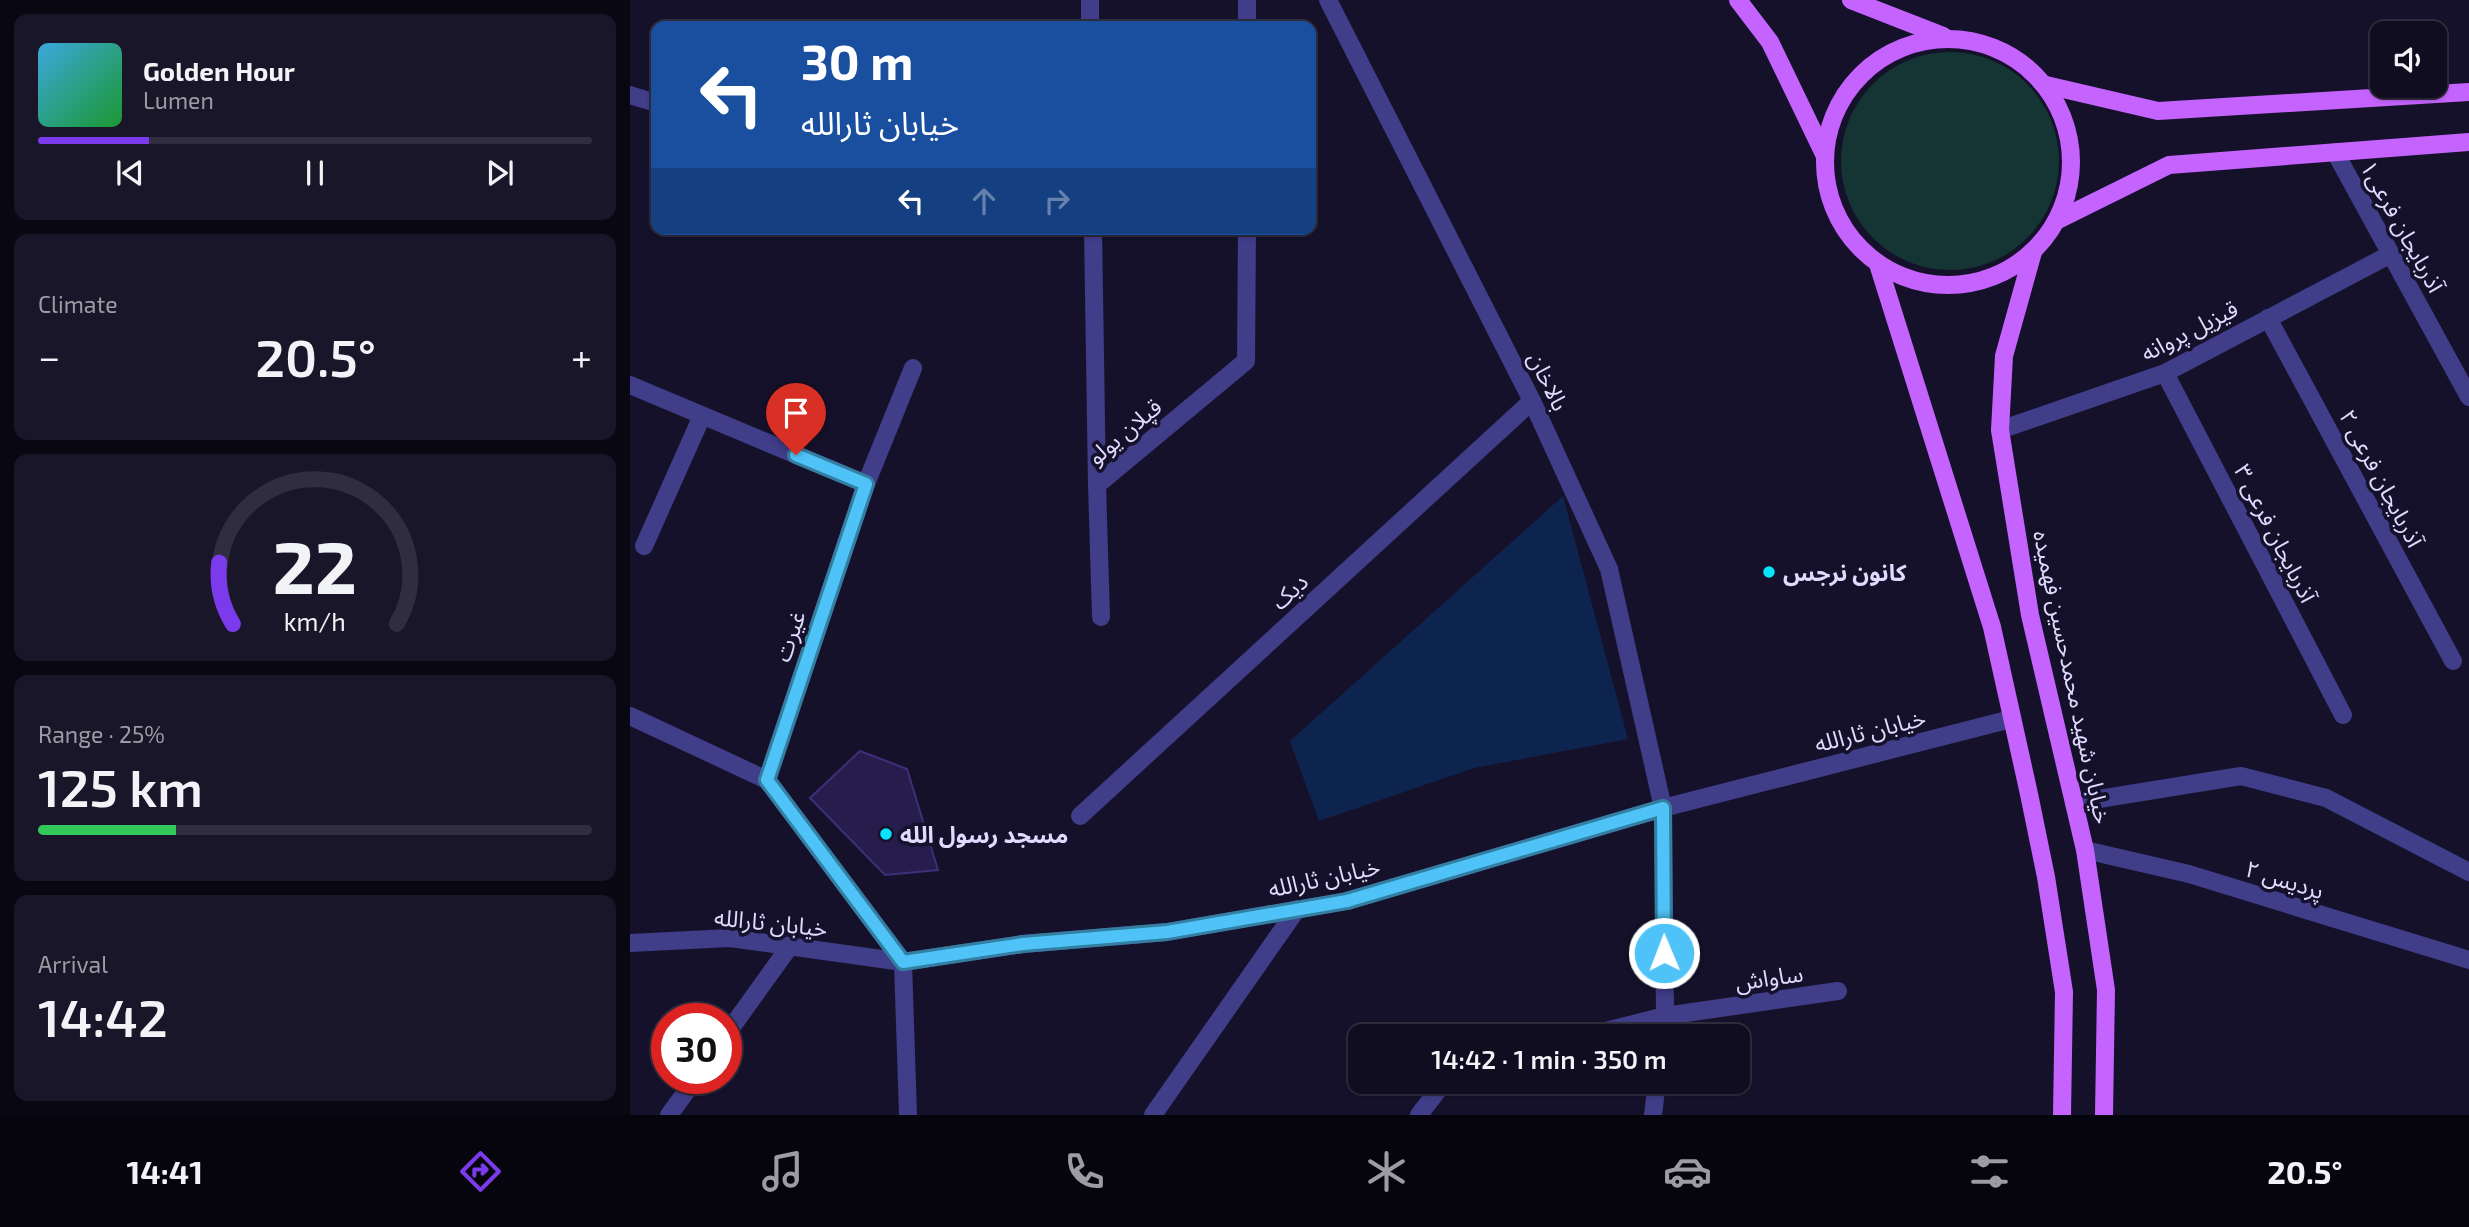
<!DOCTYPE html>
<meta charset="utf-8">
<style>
:root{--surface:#100d20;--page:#191629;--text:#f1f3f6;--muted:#9c9ca5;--line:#302d3e;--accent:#7c3aed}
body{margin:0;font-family:"Exo 2","Noto Sans Arabic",sans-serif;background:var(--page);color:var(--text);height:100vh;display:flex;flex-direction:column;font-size:26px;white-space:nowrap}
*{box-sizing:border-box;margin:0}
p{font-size:23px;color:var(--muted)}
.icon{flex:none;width:38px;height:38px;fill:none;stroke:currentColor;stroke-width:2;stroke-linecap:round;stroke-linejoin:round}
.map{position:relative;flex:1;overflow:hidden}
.details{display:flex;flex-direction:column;gap:14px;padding:14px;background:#090712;width:630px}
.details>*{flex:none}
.guide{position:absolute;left:21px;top:21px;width:665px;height:214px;border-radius:14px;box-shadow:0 2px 5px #0004,0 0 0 2px var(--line);background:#1a4fa0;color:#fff;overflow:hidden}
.tools{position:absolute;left:1740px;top:21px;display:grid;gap:14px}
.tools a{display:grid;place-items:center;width:77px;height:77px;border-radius:14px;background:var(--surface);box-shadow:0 2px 5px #0004,0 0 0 2px var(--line);font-size:35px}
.speed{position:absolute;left:21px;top:1003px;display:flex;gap:14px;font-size:35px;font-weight:700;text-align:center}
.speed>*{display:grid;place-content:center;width:91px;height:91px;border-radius:50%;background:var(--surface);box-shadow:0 2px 5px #0004,0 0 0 2px var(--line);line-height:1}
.speed .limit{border:10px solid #d22;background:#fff;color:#111}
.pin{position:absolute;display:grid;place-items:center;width:60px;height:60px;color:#fff;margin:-72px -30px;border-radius:50% 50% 50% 0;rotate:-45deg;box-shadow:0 0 7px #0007}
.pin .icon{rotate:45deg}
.me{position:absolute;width:77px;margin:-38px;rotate:359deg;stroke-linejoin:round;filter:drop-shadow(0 0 5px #0008)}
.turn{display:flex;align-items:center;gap:24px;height:147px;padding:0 35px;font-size:32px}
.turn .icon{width:91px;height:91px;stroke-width:2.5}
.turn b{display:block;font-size:49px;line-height:60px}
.lanes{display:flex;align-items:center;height:66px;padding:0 35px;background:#0003;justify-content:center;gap:35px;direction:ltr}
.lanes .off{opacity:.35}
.big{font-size:52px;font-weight:600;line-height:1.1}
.details .card{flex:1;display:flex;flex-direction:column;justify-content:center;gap:10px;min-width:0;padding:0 24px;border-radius:14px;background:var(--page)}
.details .dial{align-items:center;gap:0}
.dial svg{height:182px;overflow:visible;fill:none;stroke:var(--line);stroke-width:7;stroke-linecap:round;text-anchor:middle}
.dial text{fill:var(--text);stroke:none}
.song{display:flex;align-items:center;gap:21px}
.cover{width:84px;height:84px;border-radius:10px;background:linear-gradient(135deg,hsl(200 70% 55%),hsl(130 70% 35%))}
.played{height:7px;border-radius:4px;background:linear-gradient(90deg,var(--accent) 20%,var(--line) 20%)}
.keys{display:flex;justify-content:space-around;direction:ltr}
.heat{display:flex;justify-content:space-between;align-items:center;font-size:38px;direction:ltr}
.charge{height:10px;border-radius:5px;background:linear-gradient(90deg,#34c759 25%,var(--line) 0)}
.trip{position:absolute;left:718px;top:1024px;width:402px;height:70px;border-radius:14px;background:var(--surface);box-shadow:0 2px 5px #0004,0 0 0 2px var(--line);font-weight:600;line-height:70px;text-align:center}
.tabs{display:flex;height:112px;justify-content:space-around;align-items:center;background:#06050d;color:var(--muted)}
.tabs .icon{width:49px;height:49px}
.tabs .selected{color:var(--accent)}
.tabs b{font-size:32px;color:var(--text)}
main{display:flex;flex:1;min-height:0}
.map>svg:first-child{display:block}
.green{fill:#143534}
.water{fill:#0d254e}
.building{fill:#271d4c;stroke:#3e2f78;stroke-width:2}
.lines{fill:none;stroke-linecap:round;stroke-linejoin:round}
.minor{stroke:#403d89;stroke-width:18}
.major{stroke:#c563fe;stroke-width:18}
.route-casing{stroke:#337fa1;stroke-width:18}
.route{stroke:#4fc3f7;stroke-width:12}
.poi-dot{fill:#08e4fe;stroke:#16112b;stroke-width:2.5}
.labels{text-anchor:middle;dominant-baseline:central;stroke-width:7;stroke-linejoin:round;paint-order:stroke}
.street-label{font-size:23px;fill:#dfdbff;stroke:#16112b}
.poi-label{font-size:23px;font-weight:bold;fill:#dfdbff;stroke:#16112b;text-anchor:start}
</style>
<main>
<section class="details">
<div class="card">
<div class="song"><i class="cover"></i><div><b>Golden Hour</b><p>Lumen</p></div></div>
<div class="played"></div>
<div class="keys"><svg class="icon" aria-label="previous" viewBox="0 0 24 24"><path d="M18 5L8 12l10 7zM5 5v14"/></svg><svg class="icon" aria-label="pause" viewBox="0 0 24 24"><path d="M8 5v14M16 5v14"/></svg><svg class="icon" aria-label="next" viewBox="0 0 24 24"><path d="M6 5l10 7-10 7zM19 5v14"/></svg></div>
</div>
<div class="card"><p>Climate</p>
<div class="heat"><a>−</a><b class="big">20.5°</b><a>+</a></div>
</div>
<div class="card dial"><svg viewBox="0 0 100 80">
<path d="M14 69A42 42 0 1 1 86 69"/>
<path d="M14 69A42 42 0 0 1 8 42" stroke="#7c3aed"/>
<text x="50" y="56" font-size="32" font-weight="700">22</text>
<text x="50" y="72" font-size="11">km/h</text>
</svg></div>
<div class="card"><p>Range · 25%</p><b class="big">125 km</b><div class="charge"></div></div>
<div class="card"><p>Arrival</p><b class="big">14:42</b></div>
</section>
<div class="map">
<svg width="1839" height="1115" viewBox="0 0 1839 1115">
<rect width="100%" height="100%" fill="#16112b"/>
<circle class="green" cx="1320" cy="161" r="109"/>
<polygon class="water" points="933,496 998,739 844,768 689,821 660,741"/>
<polygon class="building" points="230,751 277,769 308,870 255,875 180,798"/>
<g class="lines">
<g class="minor">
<polyline points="460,0 460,26"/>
<polyline points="698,0 902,401 979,569 1033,808 1035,1016 1033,1036"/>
<polyline points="617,26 617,0"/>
<polyline points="0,95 26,103"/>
<polyline points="1705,152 1839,397"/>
<polyline points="463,229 467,485 616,361 617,229"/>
<polyline points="1638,318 1823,661"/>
<polyline points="1535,373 1713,715"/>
<polyline points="0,385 236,484"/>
<polyline points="1370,430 1535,373 1761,254"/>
<polyline points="467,485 471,617"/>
<polyline points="14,546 72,416"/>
<polyline points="0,716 137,780 236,484 283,368"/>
<polyline points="137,780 273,962 278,1115"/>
<polyline points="1444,803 1611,776 1696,798 1839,872"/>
<polyline points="450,816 902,401"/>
<polyline points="1455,850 1559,874 1839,960"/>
<polyline points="0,943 100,938 273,962 393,944 537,932 717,901 1033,808 1381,719"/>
<polyline points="96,1035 160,946"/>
<polyline points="956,1036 1035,1016 1208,991"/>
<polyline points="39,1115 66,1078"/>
<polyline points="523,1115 667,909"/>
<polyline points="789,1115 814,1082"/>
<polyline points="1023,1115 1027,1082"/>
</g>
<g class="major">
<polyline points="1108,0 1140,42 1194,154"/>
<polyline points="1221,0 1313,36"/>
<circle cx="1318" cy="162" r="123"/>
<polyline points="1416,85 1528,111 1839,92"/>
<polyline points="1428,220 1539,165 1839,142"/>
<polyline points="1403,252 1374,356 1370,430 1400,615 1455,850 1476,990 1474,1115"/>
<polyline points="1248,264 1362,627 1399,794 1416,877 1434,992 1432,1115"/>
</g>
</g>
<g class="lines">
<defs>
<polyline id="route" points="166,455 236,484 137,780 273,962 393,944 537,932 717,901 1033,808 1034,953"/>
</defs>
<use href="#route" class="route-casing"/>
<use href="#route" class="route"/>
</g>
<g class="poi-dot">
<circle cx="1139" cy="572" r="7"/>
<circle cx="256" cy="834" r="7"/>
</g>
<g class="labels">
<g class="street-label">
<text transform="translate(1773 226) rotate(61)">آذربایجان فرعی۱</text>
<text transform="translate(1559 330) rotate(-27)">قیزیل پروانه</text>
<text transform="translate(919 381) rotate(64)">بالاخان</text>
<text transform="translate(494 431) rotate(-40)">قپلان یولو</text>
<text transform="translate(1752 478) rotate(62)">آذربایجان فرعی ۲</text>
<text transform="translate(1646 533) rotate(63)">آذربایجان فرعی ۳</text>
<text transform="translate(659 591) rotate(-43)">دیک</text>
<text transform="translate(159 636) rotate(-71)">غیرت</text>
<text transform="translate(1443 677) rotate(78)">خیابان شهید محمدحسین فهمیده</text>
<text transform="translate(1240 730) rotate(-14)">خیابان ثارالله</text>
<text transform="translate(694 877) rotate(-12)">خیابان ثارالله</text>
<text transform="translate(1655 879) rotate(17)">پردیس ۲</text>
<text transform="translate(141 922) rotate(6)">خیابان ثارالله</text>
<text transform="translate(1139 977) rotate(-8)">ساواش</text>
</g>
<g class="poi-label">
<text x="1153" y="572">کانون نرجس</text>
<text x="270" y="834">مسجد رسول الله</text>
</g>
</g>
</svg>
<div class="tools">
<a><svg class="icon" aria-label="sound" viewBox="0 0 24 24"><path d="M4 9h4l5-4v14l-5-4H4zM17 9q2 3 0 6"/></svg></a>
</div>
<div class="speed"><div class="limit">30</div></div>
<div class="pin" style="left:166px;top:455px;background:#d93025"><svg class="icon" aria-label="arrive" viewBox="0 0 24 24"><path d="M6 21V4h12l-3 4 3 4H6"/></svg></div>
<svg class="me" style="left:1034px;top:953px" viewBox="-20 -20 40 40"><circle r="17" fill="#4fc3f7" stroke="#fff" stroke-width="3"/><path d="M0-11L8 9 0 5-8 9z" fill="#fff"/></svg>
<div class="trip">14:42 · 1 min · 350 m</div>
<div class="guide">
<div class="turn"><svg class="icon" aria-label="left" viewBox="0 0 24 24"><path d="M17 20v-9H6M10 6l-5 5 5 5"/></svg><div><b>30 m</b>خیابان ثارالله</div></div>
<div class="lanes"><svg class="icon" aria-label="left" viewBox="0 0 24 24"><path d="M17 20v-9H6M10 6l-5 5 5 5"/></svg><svg class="icon off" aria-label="ahead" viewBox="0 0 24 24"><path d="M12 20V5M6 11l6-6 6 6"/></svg><svg class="icon off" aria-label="right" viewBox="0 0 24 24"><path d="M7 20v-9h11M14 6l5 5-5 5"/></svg></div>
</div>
</div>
</main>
<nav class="tabs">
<b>14:41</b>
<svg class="icon selected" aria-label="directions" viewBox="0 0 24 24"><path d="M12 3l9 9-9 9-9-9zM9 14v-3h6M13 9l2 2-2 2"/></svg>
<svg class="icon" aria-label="music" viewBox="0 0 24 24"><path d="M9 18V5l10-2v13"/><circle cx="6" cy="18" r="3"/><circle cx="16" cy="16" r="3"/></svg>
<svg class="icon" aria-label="phone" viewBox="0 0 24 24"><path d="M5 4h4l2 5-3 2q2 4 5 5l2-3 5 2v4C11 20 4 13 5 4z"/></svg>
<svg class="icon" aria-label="climate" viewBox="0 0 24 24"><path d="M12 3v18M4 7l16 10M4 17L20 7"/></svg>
<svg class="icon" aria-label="car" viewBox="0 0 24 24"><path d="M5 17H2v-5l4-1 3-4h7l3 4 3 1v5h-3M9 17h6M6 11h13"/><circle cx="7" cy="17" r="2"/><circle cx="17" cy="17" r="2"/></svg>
<svg class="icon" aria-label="filters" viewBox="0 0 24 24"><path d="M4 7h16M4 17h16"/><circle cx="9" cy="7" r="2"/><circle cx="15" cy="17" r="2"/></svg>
<b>20.5°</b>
</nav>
